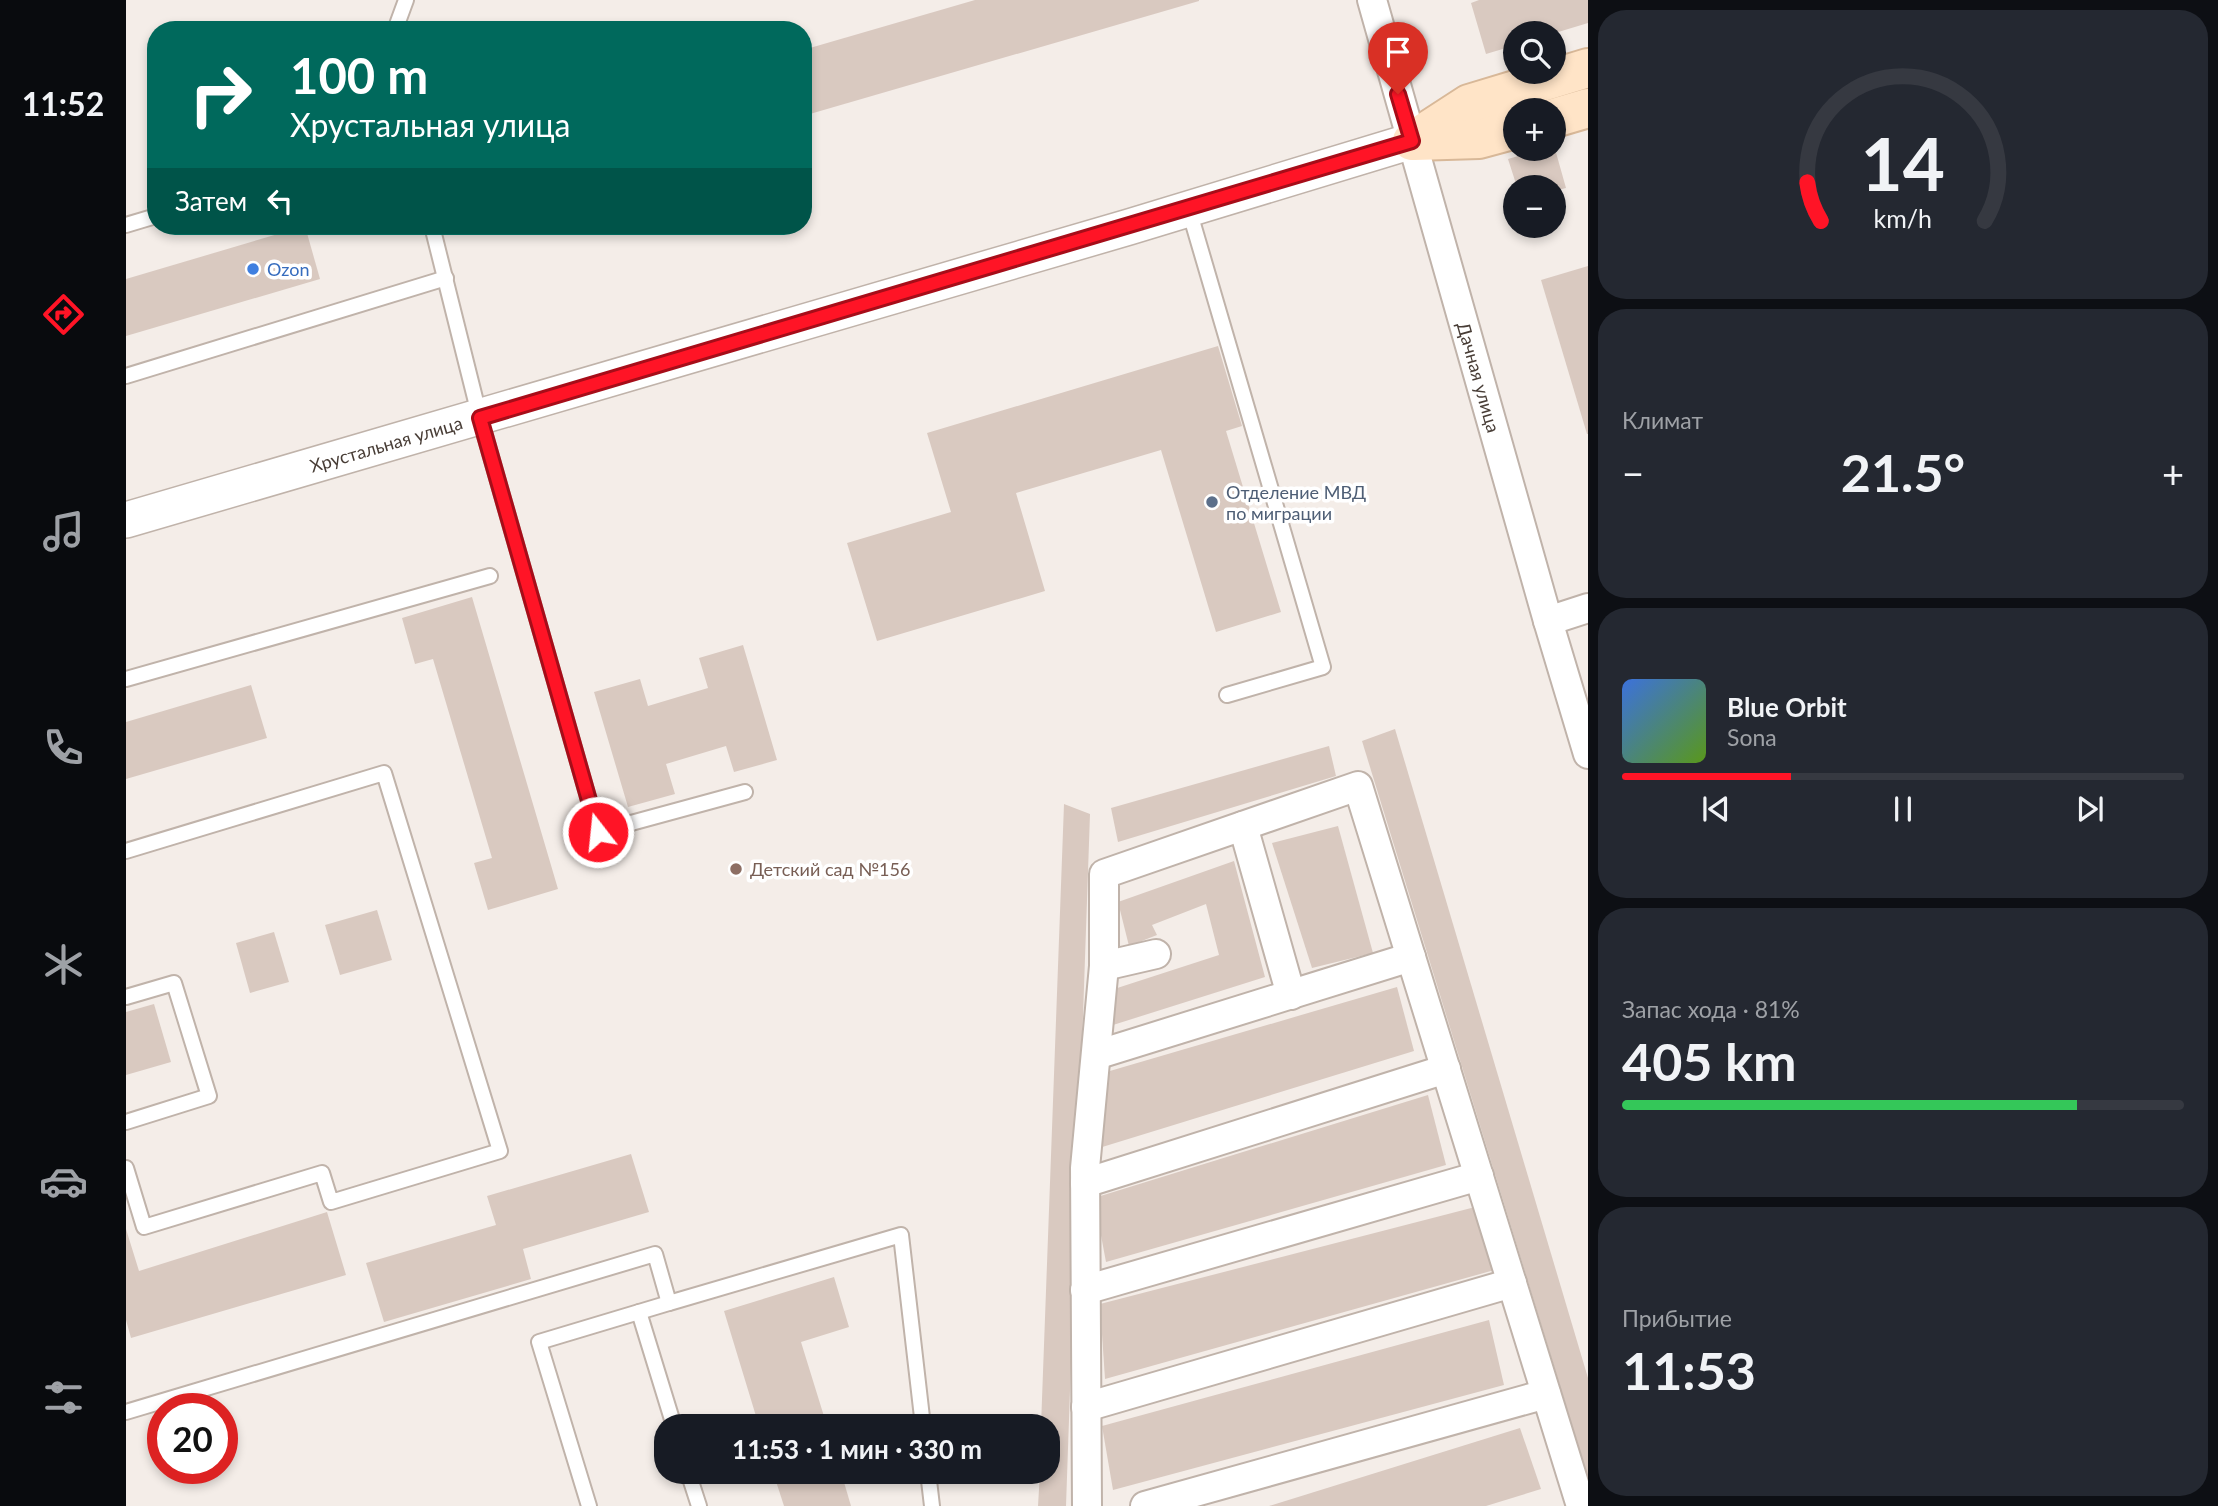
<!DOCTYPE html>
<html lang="ru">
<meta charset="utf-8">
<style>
:root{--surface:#171b24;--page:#242831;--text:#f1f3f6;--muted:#9ea1a6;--line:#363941;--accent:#ff1426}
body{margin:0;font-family:Lato,sans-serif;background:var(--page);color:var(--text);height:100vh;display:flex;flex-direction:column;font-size:26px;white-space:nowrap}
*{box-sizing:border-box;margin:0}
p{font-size:23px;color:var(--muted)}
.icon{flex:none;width:38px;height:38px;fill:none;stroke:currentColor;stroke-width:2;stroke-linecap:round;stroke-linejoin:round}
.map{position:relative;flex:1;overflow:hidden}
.details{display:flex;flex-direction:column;gap:10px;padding:10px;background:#0d0f14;width:630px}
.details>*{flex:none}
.banner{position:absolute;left:21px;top:21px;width:665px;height:214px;border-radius:28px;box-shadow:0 4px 10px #0003;background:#00695c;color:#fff;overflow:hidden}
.tools{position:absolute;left:1377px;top:21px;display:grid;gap:14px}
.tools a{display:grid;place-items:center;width:63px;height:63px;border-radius:50%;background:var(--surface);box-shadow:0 4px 10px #0003;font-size:35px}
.speed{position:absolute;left:21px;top:1393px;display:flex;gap:14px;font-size:35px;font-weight:700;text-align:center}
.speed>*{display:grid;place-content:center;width:91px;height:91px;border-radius:50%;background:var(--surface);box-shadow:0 4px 10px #0003;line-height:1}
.speed .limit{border:10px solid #d22;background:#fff;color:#111}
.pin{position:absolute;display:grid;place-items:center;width:60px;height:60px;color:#fff;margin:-72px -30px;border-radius:50% 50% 50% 0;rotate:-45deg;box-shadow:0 0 7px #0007}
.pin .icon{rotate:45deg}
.me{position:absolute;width:77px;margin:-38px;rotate:344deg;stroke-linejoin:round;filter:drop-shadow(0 0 5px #0008)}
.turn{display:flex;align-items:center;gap:24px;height:147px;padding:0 28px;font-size:32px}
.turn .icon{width:91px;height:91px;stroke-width:2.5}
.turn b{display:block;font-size:49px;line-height:60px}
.then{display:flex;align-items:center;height:66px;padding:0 28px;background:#0003;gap:14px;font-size:26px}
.big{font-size:52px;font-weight:700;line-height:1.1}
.details .tile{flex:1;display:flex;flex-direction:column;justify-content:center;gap:10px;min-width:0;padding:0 24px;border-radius:28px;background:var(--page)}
.details .dial{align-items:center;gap:0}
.dial svg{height:182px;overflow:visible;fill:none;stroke:var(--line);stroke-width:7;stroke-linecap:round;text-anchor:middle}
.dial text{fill:var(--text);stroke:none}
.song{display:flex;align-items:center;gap:21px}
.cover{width:84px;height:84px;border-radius:10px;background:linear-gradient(135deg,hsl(220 70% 55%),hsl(90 70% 35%))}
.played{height:7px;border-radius:4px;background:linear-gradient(90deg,var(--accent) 30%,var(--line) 30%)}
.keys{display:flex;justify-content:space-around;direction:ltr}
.heat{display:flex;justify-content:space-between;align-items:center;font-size:38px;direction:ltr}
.charge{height:10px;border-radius:5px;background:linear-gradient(90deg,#34c759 81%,var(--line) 0)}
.trip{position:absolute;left:528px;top:1414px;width:406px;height:70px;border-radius:28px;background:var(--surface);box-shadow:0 4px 10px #0003;font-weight:700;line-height:70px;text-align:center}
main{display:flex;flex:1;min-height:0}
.tab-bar{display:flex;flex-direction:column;width:126px;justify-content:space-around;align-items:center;background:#090b0e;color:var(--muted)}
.tab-bar .icon{width:49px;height:49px}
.tab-bar .current{color:var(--accent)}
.tab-bar b{font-size:32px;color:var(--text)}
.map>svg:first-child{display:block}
.building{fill:#d9c9c0}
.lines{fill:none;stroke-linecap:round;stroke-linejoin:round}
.service-casing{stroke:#c0b3aa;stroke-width:18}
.minor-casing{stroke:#c0b3aa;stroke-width:32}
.tertiary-casing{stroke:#c0b3aa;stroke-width:38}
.secondary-casing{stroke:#d8b898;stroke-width:42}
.service{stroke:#fff;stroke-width:14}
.minor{stroke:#fff;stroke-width:28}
.tertiary{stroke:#fff;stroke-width:35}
.secondary{stroke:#ffe4c7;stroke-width:38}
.route-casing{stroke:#a60d19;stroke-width:18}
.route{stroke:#ff1426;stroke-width:12}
.shop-dot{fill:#3f7fe0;stroke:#fff;stroke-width:2.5}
.service-dot{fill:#5c6f8a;stroke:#fff;stroke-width:2.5}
.education-dot{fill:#8d6e63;stroke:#fff;stroke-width:2.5}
.labels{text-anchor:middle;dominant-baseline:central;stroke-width:7;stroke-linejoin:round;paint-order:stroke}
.shop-label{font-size:18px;fill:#366cbe;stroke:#fff;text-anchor:start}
.street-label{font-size:18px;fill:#483d36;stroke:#fff}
.service-label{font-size:18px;fill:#4e5e75;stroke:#fff;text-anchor:start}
.education-label{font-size:18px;fill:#785e54;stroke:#fff;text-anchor:start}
</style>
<main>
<nav class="tab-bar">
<b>11:52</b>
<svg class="icon current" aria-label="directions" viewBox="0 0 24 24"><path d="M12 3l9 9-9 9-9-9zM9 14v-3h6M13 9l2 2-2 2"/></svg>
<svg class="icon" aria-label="music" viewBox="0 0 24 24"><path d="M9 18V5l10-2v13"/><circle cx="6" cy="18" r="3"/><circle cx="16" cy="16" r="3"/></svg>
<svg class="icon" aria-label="phone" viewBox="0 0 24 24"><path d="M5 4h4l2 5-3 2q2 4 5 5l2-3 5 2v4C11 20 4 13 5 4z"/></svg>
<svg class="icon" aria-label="climate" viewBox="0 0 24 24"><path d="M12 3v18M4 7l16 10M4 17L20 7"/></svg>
<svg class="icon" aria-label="car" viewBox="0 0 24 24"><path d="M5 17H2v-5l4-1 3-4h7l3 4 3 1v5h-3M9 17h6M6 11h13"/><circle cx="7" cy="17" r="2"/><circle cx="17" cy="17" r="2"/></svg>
<svg class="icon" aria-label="filters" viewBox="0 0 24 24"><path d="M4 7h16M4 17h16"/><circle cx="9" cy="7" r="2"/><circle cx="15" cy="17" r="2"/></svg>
</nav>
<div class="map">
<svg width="1462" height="1506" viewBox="0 0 1462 1506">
<rect width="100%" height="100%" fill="#f4ede8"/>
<g class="building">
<polygon points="849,0 1073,0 1073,1 677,116 677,50"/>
<polygon points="1353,0 1462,0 1462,23 1429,33 1390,33 1390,45 1360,54 1345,3"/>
<polygon points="1416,149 1429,149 1440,188 1428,191 1428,187 1391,187 1382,159"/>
<polygon points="179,226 194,279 0,336 0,279"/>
<polygon points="1462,266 1462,434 1461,434 1415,280"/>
<polygon points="1092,346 1116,426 1100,431 1155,612 1090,632 1035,450 890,493 919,591 751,641 721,543 825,512 801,433"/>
<polygon points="346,597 432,889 362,910 348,863 366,858 307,659 289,664 276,618"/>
<polygon points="617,645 651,760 608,772 600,746 540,764 549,794 502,807 468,692 514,679 522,706 582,688 573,658"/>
<polygon points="125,685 141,738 0,779 0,722"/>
<polygon points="1269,729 1462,1378 1462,1477 1236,741"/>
<polygon points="1203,746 1210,776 992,842 985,808"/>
<polygon points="938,804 964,814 940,1506 912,1506 914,1472 922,1472 922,1426 915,1426"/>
<polygon points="1212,826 1247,953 1186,968 1146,843"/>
<polygon points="1108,861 1139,977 987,1025 982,991 1093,955 1080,904 1026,925 1031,935 1003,946 992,902"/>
<polygon points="251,910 266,960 214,975 199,925"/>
<polygon points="148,932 163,982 124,993 110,943"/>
<polygon points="1271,987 1288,1051 973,1148 977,1073"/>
<polygon points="28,1004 45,1062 0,1075 0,1012"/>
<polygon points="1302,1095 1320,1165 980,1262 968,1198"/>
<polygon points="505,1154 523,1212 397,1249 405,1279 258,1322 240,1263 370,1225 361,1196"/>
<polygon points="1353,1206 1372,1269 979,1379 974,1304"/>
<polygon points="201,1212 220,1275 5,1338 0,1320 0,1229 13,1271"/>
<polygon points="708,1277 723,1327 675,1342 701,1426 633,1426 598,1311"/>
<polygon points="1363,1320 1378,1385 987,1490 976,1426"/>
<polygon points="1394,1428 1415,1489 1360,1506 1143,1506"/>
<polygon points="647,1472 715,1472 725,1506 658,1506"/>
</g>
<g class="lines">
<defs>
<g id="service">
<polyline points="269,30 280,0"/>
<polyline points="1063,210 1197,667 1101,695"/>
<polyline points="0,225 30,216"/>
<polyline points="306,226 354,418 472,832 619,792"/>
<polyline points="0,376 320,278"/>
<polyline points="0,679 364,576"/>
<polyline points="0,851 258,773 374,1151 205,1202 196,1173 18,1227 0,1168"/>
<polyline points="0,997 48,983 83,1096 0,1122"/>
<polyline points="543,1303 775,1235 797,1426"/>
<polyline points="513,1312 548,1426"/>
<polyline points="0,1412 529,1254 543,1303 413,1342 463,1506"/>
<polyline points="562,1472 573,1506"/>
<polyline points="802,1472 806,1506"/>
</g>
<g id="minor">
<path id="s1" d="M 1246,0 L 1422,621 L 1462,754"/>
<polyline points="1422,621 1462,608"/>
<polyline points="1117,826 1165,995"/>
<polyline points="1030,954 978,966 978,874 1232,786 1455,1506"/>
<polyline points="970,1055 1285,957"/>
<polyline points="959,1183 1320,1069"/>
<polyline points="959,1290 1353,1176"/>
<polyline points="960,1407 1386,1283"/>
<polyline points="961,1506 959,1168 978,966"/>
<polyline points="1019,1506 1420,1394"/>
</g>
<g id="tertiary">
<path id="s2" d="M 0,520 L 1003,227 L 1286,141"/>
</g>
<g id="secondary">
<polyline points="1428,118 1462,108"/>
<polyline points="1286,141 1343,104 1462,68"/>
<polyline points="1288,141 1353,139 1390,129"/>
</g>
</defs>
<use href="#service" class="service-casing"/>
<use href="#minor" class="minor-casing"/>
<use href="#tertiary" class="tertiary-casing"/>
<use href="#secondary" class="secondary-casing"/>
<use href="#service" class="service"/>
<use href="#minor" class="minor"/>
<use href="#tertiary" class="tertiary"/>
<use href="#secondary" class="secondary"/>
</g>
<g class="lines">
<defs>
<polyline id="route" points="472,832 354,418 1286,141 1272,94"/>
</defs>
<use href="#route" class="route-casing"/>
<use href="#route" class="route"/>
</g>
<circle class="shop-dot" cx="127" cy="269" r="7"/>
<circle class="service-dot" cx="1086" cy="502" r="7"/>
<circle class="education-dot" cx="610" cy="869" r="7"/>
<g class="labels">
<g class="shop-label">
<text x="141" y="269">Ozon</text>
</g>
<g class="street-label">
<text stroke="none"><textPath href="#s1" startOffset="392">Дачная улица</textPath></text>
<text stroke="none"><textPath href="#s2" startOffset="271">Хрустальная улица</textPath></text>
</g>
<g class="service-label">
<text x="1100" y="492">Отделение МВД<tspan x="1100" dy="21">по миграции</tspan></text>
</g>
<g class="education-label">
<text x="624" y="869">Детский сад №156</text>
</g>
</g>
</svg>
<div class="tools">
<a><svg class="icon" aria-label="search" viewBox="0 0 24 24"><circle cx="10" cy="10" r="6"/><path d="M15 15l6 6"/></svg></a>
<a>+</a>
<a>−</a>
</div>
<div class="speed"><div class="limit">20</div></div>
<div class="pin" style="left:1272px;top:94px;background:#d93025"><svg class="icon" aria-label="arrive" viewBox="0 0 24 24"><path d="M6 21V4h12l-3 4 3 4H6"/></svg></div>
<svg class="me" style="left:472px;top:832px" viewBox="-20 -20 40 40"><circle r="17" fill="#ff1426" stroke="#fff" stroke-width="3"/><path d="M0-11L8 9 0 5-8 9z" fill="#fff"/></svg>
<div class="trip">11:53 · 1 мин · 330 m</div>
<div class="banner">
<div class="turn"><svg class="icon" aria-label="right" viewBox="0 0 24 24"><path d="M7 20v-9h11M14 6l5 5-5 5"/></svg><div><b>100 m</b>Хрустальная улица</div></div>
<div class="then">Затем<svg class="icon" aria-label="left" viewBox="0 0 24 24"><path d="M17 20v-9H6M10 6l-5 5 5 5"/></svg></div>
</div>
</div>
<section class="details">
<div class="tile dial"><svg viewBox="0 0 100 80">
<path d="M14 69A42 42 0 1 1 86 69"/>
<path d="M14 69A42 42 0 0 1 8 52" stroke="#ff1426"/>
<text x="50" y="56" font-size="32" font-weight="700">14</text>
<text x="50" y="72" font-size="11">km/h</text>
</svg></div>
<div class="tile"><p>Климат</p>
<div class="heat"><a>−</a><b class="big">21.5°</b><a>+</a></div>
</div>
<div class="tile">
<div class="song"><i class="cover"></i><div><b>Blue Orbit</b><p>Sona</p></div></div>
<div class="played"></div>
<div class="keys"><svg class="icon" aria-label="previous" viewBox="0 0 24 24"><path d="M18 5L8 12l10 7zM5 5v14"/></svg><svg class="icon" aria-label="pause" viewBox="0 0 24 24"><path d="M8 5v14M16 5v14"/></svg><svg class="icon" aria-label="next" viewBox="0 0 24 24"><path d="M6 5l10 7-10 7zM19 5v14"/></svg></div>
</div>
<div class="tile"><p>Запас хода · 81%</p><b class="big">405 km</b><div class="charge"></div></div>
<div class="tile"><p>Прибытие</p><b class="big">11:53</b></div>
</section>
</main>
